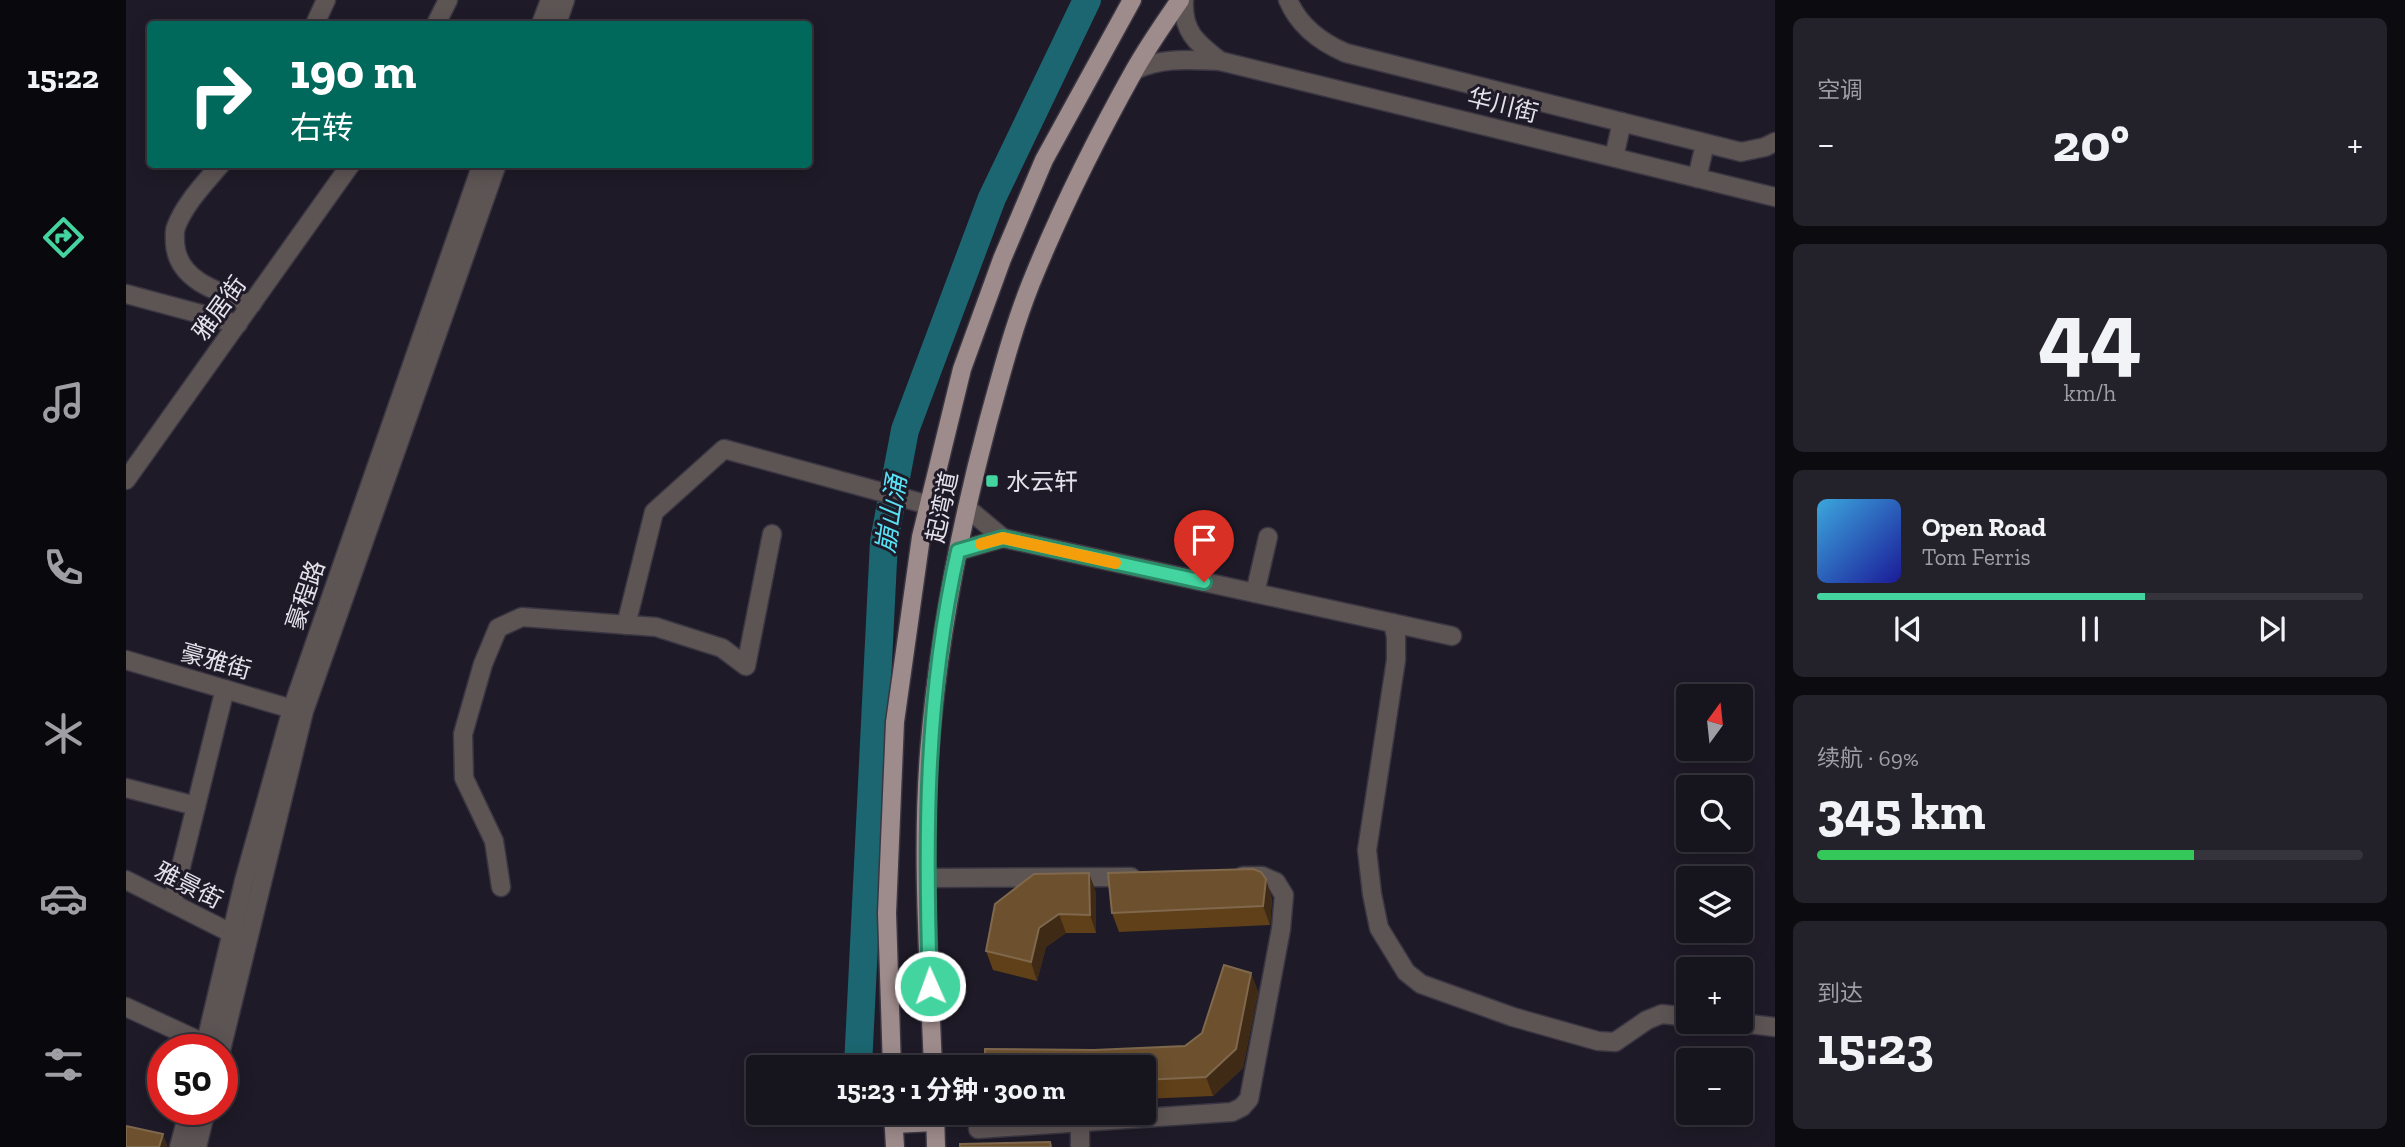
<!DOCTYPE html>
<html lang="zh">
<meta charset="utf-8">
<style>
:root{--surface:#16141d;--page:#23212a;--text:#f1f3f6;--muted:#9e9ea4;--line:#35333b;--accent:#43d4a0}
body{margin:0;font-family:"Zilla Slab","Noto Sans SC",serif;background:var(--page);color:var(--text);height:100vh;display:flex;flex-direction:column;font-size:26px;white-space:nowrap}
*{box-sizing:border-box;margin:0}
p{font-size:23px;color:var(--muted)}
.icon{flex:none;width:38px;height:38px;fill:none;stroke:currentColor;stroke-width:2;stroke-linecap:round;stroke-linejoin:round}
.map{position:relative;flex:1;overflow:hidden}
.sheet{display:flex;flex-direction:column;gap:18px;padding:18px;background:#0c0b10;width:630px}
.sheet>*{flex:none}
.banner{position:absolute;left:21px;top:21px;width:665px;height:147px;border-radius:7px;box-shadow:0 4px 18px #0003,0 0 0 2px var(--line);background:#00695c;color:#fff;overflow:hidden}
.needle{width:46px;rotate:15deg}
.buttons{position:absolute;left:1550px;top:684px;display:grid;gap:14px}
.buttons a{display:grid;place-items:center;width:77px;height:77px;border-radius:7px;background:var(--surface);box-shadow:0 4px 18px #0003,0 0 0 2px var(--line);font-size:35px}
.speed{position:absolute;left:21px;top:1034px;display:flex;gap:14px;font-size:35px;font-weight:700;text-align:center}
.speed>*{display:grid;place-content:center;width:91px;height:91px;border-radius:50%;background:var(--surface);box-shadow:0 4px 18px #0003,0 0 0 2px var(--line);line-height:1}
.speed .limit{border:10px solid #d22;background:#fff;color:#111}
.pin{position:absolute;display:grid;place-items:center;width:60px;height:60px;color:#fff;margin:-72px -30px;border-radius:50% 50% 50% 0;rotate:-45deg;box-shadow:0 0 7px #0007}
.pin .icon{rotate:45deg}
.me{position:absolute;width:77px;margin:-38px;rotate:358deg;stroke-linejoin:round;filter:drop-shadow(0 0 5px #0008)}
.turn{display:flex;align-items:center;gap:24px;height:147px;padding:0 28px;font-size:32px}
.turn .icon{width:91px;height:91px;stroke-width:2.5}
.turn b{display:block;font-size:49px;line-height:60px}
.big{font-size:52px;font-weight:700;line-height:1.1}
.sheet .card{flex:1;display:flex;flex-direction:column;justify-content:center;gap:10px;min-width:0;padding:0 24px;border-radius:10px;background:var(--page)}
.sheet .dial{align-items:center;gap:0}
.dial b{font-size:91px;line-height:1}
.song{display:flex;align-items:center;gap:21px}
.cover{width:84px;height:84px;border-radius:10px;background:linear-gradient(135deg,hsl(200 70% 55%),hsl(240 70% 35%))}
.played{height:7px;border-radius:4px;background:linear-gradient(90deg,var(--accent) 60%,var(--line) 60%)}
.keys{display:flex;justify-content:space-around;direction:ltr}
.heat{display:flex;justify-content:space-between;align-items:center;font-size:38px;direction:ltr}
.charge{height:10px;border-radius:5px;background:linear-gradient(90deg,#34c759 69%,var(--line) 0)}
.trip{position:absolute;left:620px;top:1055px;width:410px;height:70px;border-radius:7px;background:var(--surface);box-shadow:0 4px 18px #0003,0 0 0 2px var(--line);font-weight:700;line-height:70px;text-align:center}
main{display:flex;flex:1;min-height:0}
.tab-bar{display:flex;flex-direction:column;width:126px;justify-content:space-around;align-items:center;background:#09080c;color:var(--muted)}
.tab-bar .icon{width:49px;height:49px}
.tab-bar .current{color:var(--accent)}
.tab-bar b{font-size:32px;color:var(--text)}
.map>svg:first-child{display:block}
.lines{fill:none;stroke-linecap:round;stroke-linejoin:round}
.river{stroke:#1b6670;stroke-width:28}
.minor-casing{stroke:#3a3642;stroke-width:21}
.major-casing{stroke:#3a3642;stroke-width:21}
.minor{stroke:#5d5454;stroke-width:18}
.major{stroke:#9e8b8b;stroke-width:18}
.wall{fill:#5f4019}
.shaded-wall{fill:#3f2a15}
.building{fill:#6d512f;stroke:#80684d;stroke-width:2}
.route-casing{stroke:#2c8a68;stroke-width:18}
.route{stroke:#43d4a0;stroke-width:12}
.slow{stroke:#f59e0b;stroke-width:12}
.poi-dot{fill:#43d4a0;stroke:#1e1a27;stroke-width:2.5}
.labels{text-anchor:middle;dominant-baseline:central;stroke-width:6;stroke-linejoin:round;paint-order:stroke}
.street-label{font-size:24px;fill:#e4e1eb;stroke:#1e1a27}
.poi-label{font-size:24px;fill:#e4e1eb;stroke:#1e1a27;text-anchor:start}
.water-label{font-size:26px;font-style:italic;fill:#59e2f5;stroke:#1e1a27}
</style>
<main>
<nav class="tab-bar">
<b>15:22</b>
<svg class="icon current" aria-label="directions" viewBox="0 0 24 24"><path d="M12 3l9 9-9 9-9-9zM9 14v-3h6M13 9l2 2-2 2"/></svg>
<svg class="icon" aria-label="music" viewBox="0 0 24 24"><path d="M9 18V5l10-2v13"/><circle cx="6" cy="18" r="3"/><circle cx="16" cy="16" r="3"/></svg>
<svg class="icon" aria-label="phone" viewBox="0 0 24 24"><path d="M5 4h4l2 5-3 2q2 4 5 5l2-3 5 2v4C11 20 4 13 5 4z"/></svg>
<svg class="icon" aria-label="climate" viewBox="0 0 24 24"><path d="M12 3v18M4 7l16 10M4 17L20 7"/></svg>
<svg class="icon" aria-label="car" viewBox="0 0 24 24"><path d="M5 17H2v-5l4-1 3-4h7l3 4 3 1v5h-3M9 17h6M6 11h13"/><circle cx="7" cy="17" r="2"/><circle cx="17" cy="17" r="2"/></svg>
<svg class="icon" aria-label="filters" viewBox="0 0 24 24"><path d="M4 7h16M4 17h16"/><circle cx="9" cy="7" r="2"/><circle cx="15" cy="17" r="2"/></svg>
</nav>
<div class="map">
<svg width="1649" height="1147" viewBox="0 0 1649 1147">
<rect width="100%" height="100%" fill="#1e1a27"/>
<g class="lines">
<polyline class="river" points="732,1066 758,541 779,430 866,198 961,0"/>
<defs>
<g id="minor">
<path d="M 1058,0 C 1056,32 1071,43 1094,61"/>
<path d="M 1162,0 C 1173,26 1194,42 1220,53 L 1615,152 L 1639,147 L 1649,142"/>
<polyline points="189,24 200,0"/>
<polyline points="310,24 322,0"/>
<polyline points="415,24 424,0"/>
<polyline points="431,24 439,0"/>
<path d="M 1009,70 C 1037,57 1063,60 1094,61 L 1649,197"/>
<polyline points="1488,157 1496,122"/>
<path d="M 95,164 C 79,183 59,203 50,227 C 48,232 49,238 49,243 C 51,282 96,293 126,304"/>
<polyline points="1571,178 1579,144"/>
<polyline points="0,294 112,324"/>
<polyline points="0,480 225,164"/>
<polyline points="841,508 877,538"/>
<polyline points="832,551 877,538 1326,636"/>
<polyline points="1129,593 1142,537"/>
<polyline points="1267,623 1270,637 1270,660 1241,850 1246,894 1253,928 1280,972 1295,984 1387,1017 1472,1041 1489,1042 1521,1020 1536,1014 1563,1017"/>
<polyline points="500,625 528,512 598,449 803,505"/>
<polyline points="0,660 166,709"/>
<polyline points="0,788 70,806"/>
<polyline points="800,878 1005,877"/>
<polyline points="0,880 105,933"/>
<polyline points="375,887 368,841 338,778 337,734 357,664 372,628 396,617 530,627 596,648 620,666 646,534"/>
<polyline points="46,903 99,689"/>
<polyline points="0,1007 80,1044"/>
<polyline points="1607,1022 1649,1027"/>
<polyline points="78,1050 118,881 166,709 356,164"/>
<polyline points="95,1050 178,711 371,164"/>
<polyline points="852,1129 1106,1112 1116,1107 1123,1099 1155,929 1158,895 1150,882 1136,876 1117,876"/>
<polyline points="53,1147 63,1110"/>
<polyline points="71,1147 80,1110"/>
<polyline points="954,1147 954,1122"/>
</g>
<g id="major">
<polyline points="766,1068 761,913 769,722 795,537 836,369 876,259 918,160 1006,0"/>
<path d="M 807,1068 C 803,963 795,857 803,753 C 812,641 833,531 862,422 C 875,375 887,328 905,283 C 934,211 970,139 1008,71 C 1022,46 1038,23 1054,0"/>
<polyline points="767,1113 769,1147"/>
<polyline points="809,1113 810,1147"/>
<polyline points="768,1124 809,1122"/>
</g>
</defs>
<use href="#minor" class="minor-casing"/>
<use href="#major" class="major-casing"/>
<use href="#minor" class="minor"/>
<use href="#major" class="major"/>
</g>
<g class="wall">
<polygon points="970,892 970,933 940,933 920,947 911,981 867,970 860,951"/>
<polygon points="1146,898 1144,925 993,932 986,913"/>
<polygon points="1125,973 1132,992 1117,1068 1087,1096 1017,1099 1017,1068 968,1050 1059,1046 1076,1033"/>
</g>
<g class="shaded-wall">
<polygon points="963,873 970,892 970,933 964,915"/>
<polygon points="1140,879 1146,898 1144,925 1137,906"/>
<polygon points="933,914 940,933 920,947 911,981 905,962 913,928"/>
<polygon points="1125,973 1132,992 1117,1068 1087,1096 1080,1077"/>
<polygon points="37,1134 42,1147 33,1147"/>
</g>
<g class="building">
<polygon points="1127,869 1135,872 1140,879 1137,906 986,913 982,873"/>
<polygon points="963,873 964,915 933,914 913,928 905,962 860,951 869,904 908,874"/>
<polygon points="1098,965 1125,973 1110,1049 1080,1077 1017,1080 1017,1068 859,1068 859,1049 968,1050 1059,1046 1076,1033"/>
<polygon points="0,1126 37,1134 33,1147 0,1147"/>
<polygon points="924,1142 925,1147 834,1147 834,1144"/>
</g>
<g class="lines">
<defs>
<path id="route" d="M 804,986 C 799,838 799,697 832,551 L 877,538 L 1078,582"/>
</defs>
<use href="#route" class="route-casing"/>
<use href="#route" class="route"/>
<polyline class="slow" points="855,544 877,538 989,563"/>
</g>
<rect class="poi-dot" x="859" y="474" width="14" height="14" rx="3.5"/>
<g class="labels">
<g class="street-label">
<text transform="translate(1377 105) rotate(14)">华川街</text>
<text transform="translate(93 308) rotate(-54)">雅居街</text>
<text transform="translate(816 507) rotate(-78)">起湾道</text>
<text transform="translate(179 595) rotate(-71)">豪程路</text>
<text transform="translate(90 661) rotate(16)">豪雅街</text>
<text transform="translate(63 885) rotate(27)">雅景街</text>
</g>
<g class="poi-label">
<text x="880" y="481">水云轩</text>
</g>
<g class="water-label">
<text transform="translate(765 514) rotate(-81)">崩山涌</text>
</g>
</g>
</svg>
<div class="buttons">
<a><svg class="needle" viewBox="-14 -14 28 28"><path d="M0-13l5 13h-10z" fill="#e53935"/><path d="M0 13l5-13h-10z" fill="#9e9ea4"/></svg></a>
<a><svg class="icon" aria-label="search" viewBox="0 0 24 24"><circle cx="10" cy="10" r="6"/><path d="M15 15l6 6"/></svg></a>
<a><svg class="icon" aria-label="layers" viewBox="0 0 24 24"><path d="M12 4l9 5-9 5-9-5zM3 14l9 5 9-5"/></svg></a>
<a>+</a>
<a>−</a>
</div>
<div class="speed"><div class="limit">50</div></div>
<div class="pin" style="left:1078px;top:582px;background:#d93025"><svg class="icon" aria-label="arrive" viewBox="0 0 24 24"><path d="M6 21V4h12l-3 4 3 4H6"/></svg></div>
<svg class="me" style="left:804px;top:986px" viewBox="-20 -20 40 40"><circle r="17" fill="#43d4a0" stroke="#fff" stroke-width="3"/><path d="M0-11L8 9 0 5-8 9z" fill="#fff"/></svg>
<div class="trip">15:23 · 1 分钟 · 300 m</div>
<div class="banner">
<div class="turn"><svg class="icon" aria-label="right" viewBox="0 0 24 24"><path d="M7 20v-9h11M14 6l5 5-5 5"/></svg><div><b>190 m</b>右转</div></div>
</div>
</div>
<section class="sheet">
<div class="card"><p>空调</p>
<div class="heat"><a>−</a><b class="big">20°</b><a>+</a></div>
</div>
<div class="card dial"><b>44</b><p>km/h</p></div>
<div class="card">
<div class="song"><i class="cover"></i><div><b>Open Road</b><p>Tom Ferris</p></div></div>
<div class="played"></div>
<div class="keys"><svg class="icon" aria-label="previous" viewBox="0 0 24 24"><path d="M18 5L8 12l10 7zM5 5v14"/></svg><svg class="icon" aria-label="pause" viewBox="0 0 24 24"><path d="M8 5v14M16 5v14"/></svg><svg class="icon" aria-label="next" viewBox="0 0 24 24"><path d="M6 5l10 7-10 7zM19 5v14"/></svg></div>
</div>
<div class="card"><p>续航 · 69%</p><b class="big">345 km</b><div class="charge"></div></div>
<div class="card"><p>到达</p><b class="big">15:23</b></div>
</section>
</main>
